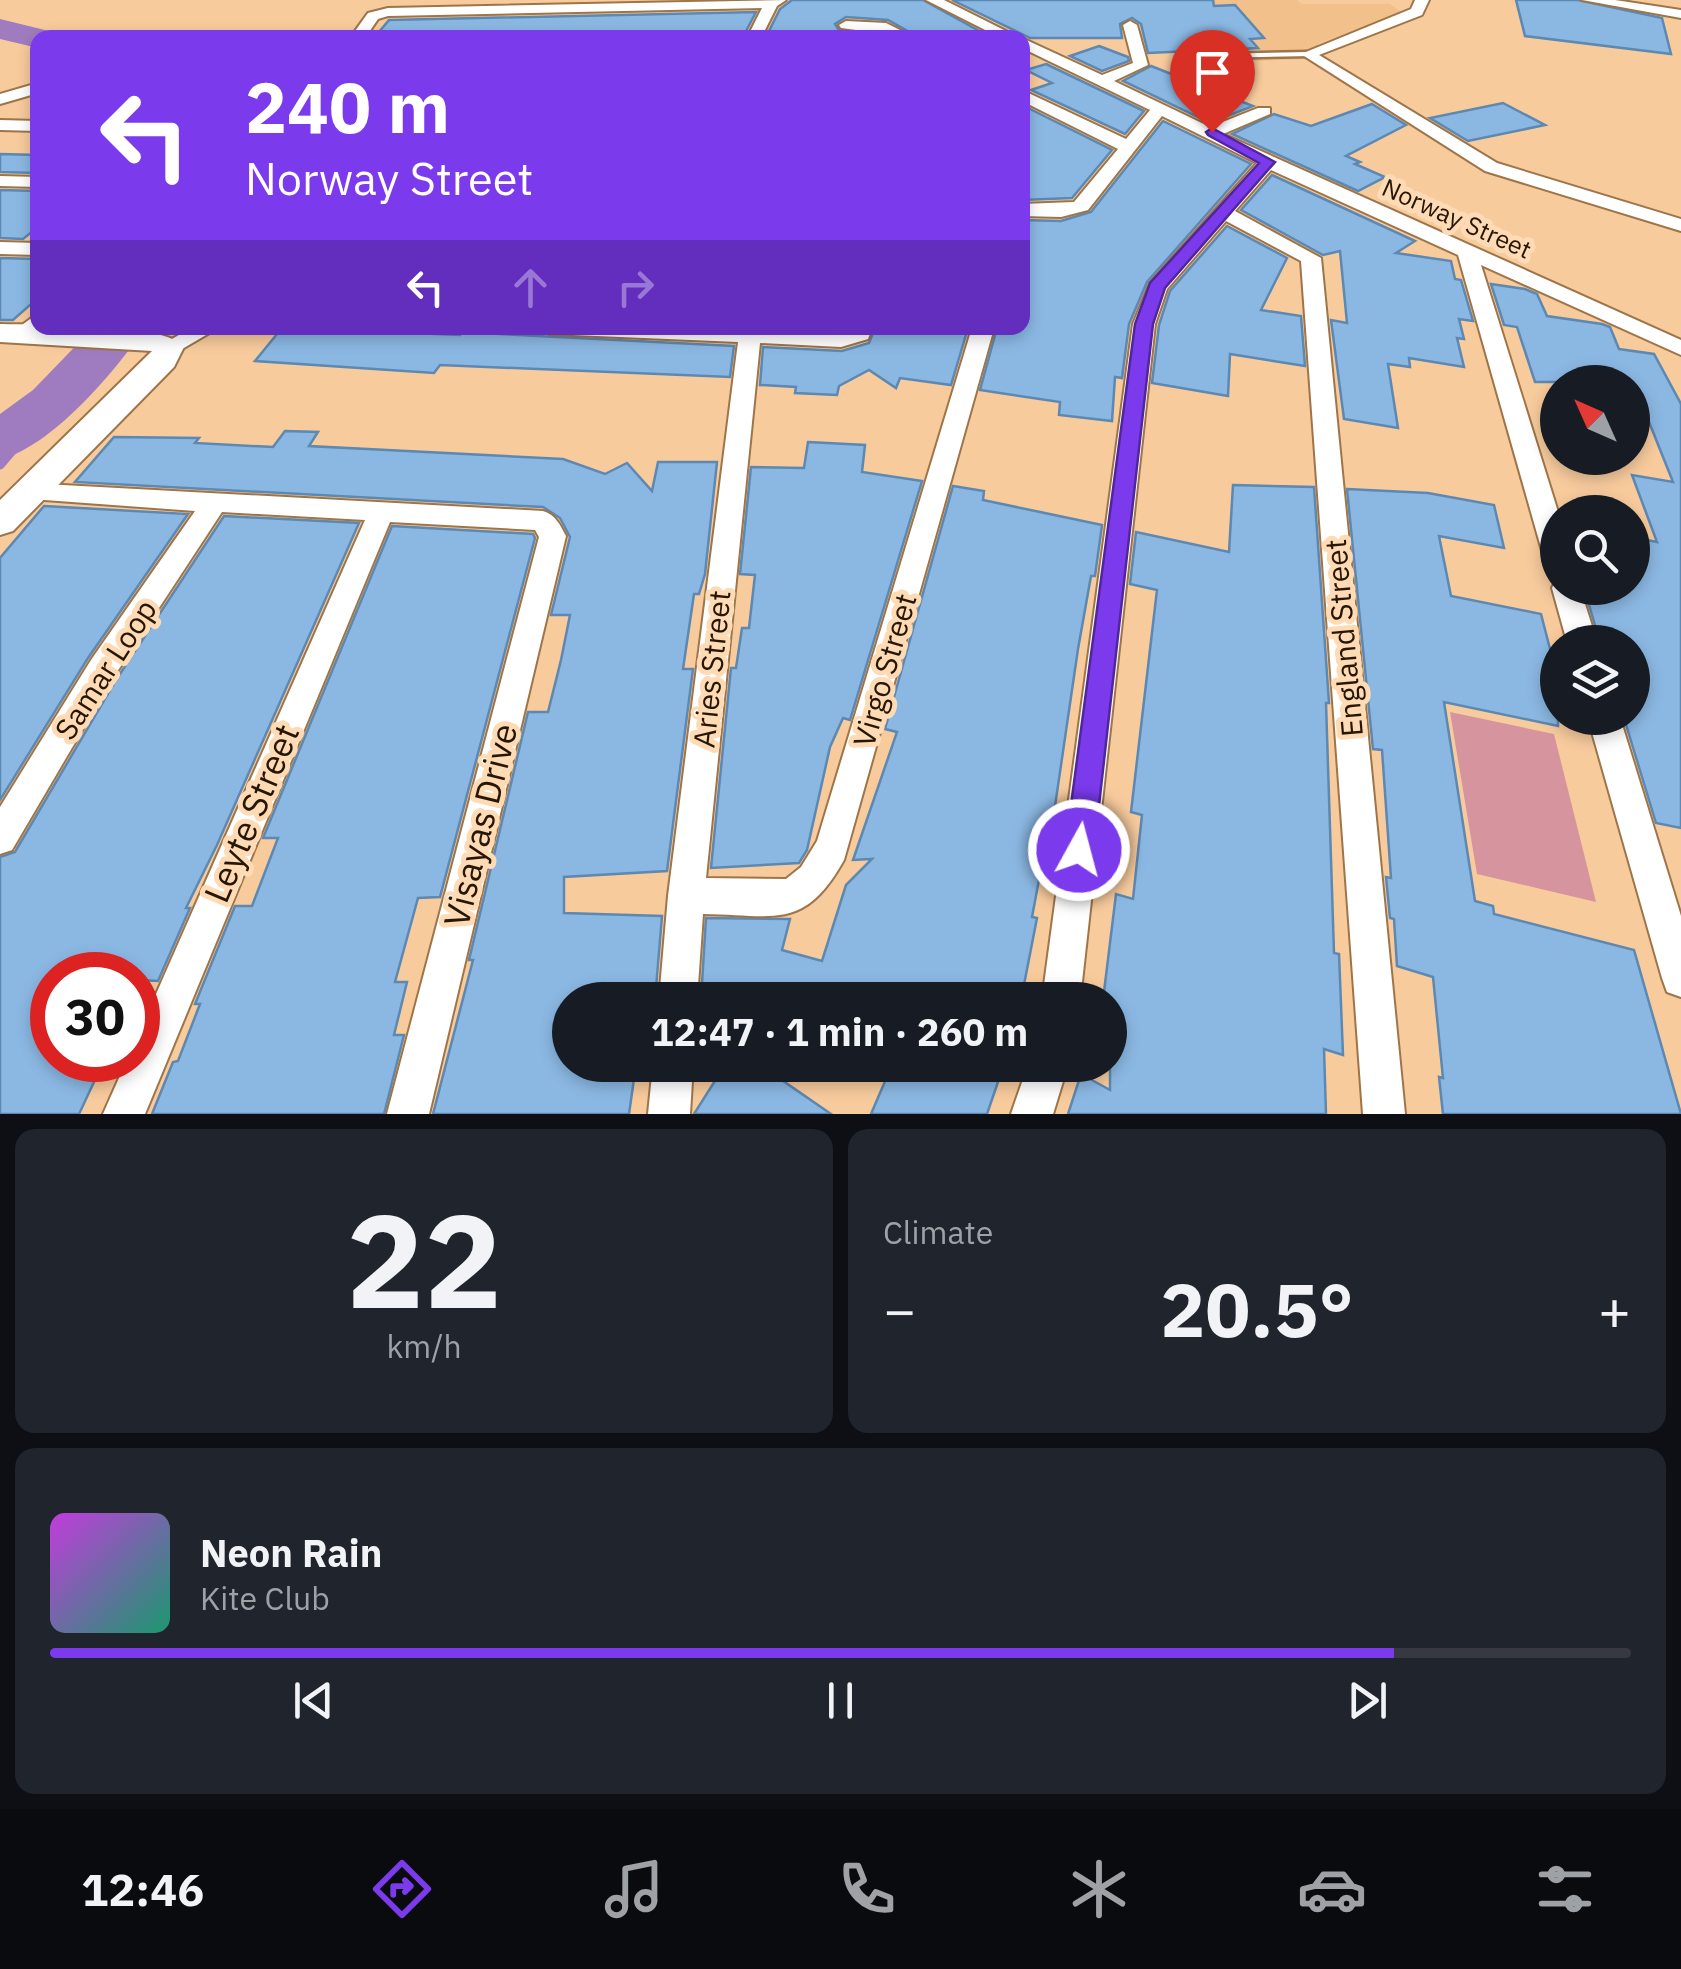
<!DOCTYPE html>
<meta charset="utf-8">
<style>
:root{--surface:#171b24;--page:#20242c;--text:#f1f3f6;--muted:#9ea1a6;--line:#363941;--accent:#7c3aed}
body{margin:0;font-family:"IBM Plex Sans",sans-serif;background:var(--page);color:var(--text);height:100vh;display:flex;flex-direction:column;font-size:38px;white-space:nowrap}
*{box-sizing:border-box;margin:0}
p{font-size:32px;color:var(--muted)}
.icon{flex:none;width:55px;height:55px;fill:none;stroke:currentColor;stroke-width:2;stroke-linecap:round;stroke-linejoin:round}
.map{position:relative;height:1114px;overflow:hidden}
.side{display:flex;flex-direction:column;gap:15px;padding:15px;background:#0d0f14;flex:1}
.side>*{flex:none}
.guide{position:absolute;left:30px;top:30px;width:1000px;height:305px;border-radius:20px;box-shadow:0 5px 15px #0003;background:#7c3aed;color:#fff;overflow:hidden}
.needle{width:65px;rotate:315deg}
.fabs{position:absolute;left:1540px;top:365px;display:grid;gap:20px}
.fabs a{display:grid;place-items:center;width:110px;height:110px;border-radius:50%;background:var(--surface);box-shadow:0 5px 15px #0003;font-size:50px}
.speed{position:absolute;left:30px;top:952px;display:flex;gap:20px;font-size:50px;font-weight:700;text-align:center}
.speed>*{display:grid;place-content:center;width:130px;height:130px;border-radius:50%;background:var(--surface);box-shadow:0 5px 15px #0003;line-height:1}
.speed .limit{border:15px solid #d22;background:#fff;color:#111}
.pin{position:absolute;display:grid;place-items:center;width:85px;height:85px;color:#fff;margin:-102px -42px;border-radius:50% 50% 50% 0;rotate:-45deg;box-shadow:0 0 10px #0007}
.pin .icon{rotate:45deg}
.me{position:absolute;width:110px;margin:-55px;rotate:7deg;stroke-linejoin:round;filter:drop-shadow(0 0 8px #0008)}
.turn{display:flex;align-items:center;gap:35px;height:210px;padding:0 50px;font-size:45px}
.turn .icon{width:130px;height:130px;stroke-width:2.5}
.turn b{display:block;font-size:70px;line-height:85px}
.lanes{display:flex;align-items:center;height:95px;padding:0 50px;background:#0003;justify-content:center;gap:50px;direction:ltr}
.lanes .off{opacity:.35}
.big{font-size:75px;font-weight:800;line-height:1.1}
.side .tile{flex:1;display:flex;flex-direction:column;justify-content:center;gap:15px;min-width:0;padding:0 35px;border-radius:20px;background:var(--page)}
.side .dial{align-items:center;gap:0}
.dial b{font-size:130px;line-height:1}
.song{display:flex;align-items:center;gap:30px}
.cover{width:120px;height:120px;border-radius:15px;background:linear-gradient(135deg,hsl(290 70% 55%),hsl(160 70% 35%))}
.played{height:10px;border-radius:5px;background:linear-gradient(90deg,var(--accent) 85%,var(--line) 85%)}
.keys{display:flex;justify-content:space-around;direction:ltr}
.heat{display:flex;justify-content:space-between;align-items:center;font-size:55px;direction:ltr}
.side .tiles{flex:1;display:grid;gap:15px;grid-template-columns:1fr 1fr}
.tile:last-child{grid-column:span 2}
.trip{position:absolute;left:552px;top:982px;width:575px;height:100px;border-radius:50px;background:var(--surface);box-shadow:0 5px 15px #0003;font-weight:800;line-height:100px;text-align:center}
.menu{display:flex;height:160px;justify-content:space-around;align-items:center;background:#090b0e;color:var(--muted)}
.menu .icon{width:70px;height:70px}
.menu .on{color:var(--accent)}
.menu b{font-size:45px;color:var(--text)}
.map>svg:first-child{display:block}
.built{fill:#f2c08b}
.green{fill:#d6949f}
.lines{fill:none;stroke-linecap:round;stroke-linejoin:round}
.stream{stroke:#9f7cbf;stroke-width:9}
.river{fill:#9f7cbf;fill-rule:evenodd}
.building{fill:#8bb8e3;stroke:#5c88b1;stroke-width:2.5}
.lane-casing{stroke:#9e7549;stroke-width:5}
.street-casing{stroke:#9e7549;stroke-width:4}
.secondary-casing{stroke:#9e7549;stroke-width:4}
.lane{fill:#fff;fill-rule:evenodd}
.street{fill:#fff;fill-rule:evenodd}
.secondary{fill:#fff;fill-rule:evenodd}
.route{fill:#7c3aed;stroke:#51269a;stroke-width:2.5}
.labels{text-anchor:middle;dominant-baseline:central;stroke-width:10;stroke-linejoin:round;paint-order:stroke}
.far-street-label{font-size:25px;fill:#261604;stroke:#fedab5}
.street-label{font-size:30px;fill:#261604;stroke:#fedab5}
.near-street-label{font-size:35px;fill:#261604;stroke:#fedab5}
</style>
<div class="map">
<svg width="1681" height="1114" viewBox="0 0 1681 1114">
<rect width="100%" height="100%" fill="#f8cb9d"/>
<polygon class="built" points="1021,0 1297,0 1302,4 1390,4 1404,14 1319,43 1309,59 1182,64 1169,22"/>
<polygon class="green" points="1450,712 1554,734 1596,902 1477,874"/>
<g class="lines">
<polyline class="stream" points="0,465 68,386"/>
<g class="river">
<polygon points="0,19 49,31 54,38 38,38 38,48 0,39"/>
<path d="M 93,328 L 145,328 C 114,373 53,445 0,460 L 0,414 L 33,390 Z"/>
</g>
</g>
<g class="building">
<polygon points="792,0 923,0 992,38 920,38 888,20 846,17 835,24 840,32 884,38 767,35 780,9"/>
<polygon points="952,0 1213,0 1214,6 1235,5 1264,38 1250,39 1258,48 1148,53 1141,24 1132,18 1120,24 1122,38 1030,38"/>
<polygon points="1516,0 1578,0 1662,18 1671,54 1525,36"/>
<polygon points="756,12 744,35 374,38 389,20"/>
<polygon points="1099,46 1128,57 1129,61 1102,71 1070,56"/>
<polygon points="1046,64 1144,111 1125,134 1031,90 1052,83 1026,70"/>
<polygon points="1151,66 1253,106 1210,123 1123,81"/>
<polygon points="1503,103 1545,125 1468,141 1430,118"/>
<polygon points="1372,104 1406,125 1346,156 1360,162 1355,164 1385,177 1358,191 1232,134 1274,114 1311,126"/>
<polygon points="1022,105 1112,150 1072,198 1022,200"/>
<polygon points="1163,121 1251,164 1147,282 1129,324 1122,378 1115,377 1112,421 1059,415 1060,402 980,390 997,328 1022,328 1022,220 1061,221 1091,212"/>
<polygon points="0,154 38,155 38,173 0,172"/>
<polygon points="1272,175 1415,241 1396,253 1451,261 1455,279 1461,280 1473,321 1459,319 1464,339 1457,338 1464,367 1409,358 1410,367 1388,364 1398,428 1344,419 1331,320 1347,323 1340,251 1323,255 1241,210"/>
<polygon points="0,190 38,191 38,227 23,239 0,238"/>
<polygon points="1227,226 1287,258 1261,310 1301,316 1305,366 1230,354 1228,396 1152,383 1159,325 1170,291"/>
<polygon points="0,258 38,259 38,298 13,320 0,320"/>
<polygon points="1491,284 1525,289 1537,294 1547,316 1602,324 1610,327 1619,349 1654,354 1681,404 1681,828 1656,823 1624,718 1632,718 1632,642 1600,642 1584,588 1632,588 1632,537 1657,542 1632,475 1673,482 1645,412 1632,410 1632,382 1535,382 1517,327 1504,325"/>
<polygon points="282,328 460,335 461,332 734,346 730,377 440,365 434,373 255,361"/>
<polygon points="875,328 968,328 951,385 900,378 896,388 869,370 839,386 837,395 795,393 796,387 760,385 763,347 842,351 869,343"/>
<polygon points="285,431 318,432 309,446 563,459 605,474 627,463 652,491 658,462 717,462 705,574 699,594 694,594 683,669 693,669 667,871 564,877 564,913 662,916 655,1000 570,1000 570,1065 636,1065 629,1114 433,1114 473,960 469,960 528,712 548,712 561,660 570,615 551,615 570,537 560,518 543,507 75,482 114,437 199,438 195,443 273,447"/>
<polygon points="808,442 865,445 862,472 922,481 850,720 843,718 830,747 807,850 799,863 711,868 731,668 736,668 742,628 749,628 755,575 740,574 751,467 804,468"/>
<polygon points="1233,485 1314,487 1329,703 1326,703 1334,953 1339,954 1343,1055 1324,1049 1326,1114 1068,1114 1081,1074 1110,1090 1110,1000 1103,1000 1116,894 1133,899 1142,815 1131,812 1157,590 1130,584 1136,532 1229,552"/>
<polygon points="953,486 984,491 983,500 1102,525 1095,576 1091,576 1078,649 1048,854 1044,853 1032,917 1037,918 1021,1000 701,1000 706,918 790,919 782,950 822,961 846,885 872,859 853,860 897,732 885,729"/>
<polygon points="1347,489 1428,493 1494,505 1504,548 1439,536 1451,596 1541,614 1558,680 1558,726 1444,702 1475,901 1493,906 1494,914 1634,950 1681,1114 1443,1114 1439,1077 1443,1078 1433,977 1397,966 1394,919 1390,918 1386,877 1391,878 1382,750 1373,749"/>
<polygon points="44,506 188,514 88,658 0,800 0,558"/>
<polygon points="224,516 359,523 217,845 186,908 190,908 158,981 138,980 138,975 52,975 52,1060 98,1060 95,1067 101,1067 79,1114 0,1114 0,857 15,852 116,680"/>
<polygon points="392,526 533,534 535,538 440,897 418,898 395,982 407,982 394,1035 404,1035 384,1114 152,1114 173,1062 178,1061 200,1004 195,1004 235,906 252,906 278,838 263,838"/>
<polygon points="725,1065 760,1065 831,1114 694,1114"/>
<polygon points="892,1065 997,1065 992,1078 998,1082 987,1114 871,1114"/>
</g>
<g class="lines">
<defs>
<polygon id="lane" points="1308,52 1311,52 1311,56 1215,58 1211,56 1215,54"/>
<g id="street">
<polygon points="786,0 777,6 761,38 747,38 762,8 388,16 378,19 365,38 350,38 368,13 388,8"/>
<polygon points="926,0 944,0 1020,38 1001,38"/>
<polygon points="1415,0 1429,0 1422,15 1319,55 1497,163 1681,219 1681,231 1485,171 1301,54 1411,9"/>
<polygon points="1582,0 1615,0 1681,10 1681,18"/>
<polygon points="846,21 886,23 916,38 841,28 839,25"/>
<polygon points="1130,21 1137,25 1148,65 1114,81 1210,127 1258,108 1270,108 1270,114 1223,134 1681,340 1681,355 1481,265 1558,512 1558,568 1548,565 1544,558 1458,255 1271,170 1235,211 1321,258 1405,1114 1363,1114 1301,261 1226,221 1167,289 1155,324 1080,1000 1042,1000 1133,324 1150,283 1257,163 1162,116 1088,210 1061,217 1022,216 1022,204 1074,202 1118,149 1022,101 1022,90 1126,139 1150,110 1022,48 1022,38 1102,75 1133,63 1123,25"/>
<polygon points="38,83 38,93 0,104 0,94"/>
<polygon points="0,120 38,121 38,131 0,130"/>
<polygon points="0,176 38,177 38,187 0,186"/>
<polygon points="0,242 38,243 38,255 0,254"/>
<polygon points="38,313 38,328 41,328 29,339 13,339 10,334"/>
<polygon points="191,328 218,328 177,352 161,352 158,347"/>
<path d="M 538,328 L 761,328 L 840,333 L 851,328 L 872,328 L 868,339 L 841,347 L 760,343 L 706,878 L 786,879 L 801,867 L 817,841 L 972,328 L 994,328 L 844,860 C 804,931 776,915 703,914 L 697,1000 L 659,1000 L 668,896 L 738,342 L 549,334 Z"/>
<path d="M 26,483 L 543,511 C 556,515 560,525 566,536 L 429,1114 L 387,1114 L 539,537 L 535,530 L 390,522 L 145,1114 L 103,1114 L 127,1060 L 138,1060 L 138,1035 L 365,520 L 222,512 L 113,678 L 12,850 L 0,854 L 0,807 L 91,660 L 195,511 L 17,498 L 13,492 L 17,486 Z"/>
<polygon points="1556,580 1558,588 1580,588 1597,642 1567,642 1552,588"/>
<polygon points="1588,718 1620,718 1681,916 1681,997 1667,992 1662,978"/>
<polygon points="653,1065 693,1065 690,1114 648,1114"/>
<polygon points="1028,1065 1068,1065 1053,1114 1011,1114"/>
</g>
<path id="secondary" d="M 0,324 C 32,325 167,322 184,347 L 174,367 L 13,531 L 0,535 L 0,500 L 152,351 L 0,342 Z"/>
</defs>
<use href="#lane" class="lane-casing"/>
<use href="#street" class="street-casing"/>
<use href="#secondary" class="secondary-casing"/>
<use href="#lane" class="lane"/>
<use href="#street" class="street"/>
<use href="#secondary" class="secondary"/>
</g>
<polygon class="route" points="1212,128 1275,162 1165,288 1153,324 1094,850 1089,860 1079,864 1069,860 1065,850 1135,324 1150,283 1259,163 1208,135 1206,132"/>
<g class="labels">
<g class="far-street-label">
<text transform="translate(1457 218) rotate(24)">Norway Street</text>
</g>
<g class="street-label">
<text transform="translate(1343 638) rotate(-95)">England Street</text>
<text transform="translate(105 669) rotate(-57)">Samar Loop</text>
<text transform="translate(711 669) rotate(-84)">Aries Street</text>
<text transform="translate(884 670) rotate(-74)">Virgo Street</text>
</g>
<g class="near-street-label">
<text transform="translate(251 813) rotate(-67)">Leyte Street</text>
<text transform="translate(480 825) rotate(-76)">Visayas Drive</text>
</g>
</g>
</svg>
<div class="fabs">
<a><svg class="needle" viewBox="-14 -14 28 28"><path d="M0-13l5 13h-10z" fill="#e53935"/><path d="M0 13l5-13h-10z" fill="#9ea1a6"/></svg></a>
<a><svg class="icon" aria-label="search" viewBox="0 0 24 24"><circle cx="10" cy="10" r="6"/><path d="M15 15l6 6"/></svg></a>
<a><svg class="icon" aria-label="layers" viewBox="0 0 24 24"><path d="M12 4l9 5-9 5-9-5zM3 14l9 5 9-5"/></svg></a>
</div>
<div class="speed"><div class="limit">30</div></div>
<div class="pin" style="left:1212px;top:132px;background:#d93025"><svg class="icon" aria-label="arrive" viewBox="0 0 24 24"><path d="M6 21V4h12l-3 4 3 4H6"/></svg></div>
<svg class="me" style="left:1079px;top:850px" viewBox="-20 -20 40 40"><circle r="17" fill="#7c3aed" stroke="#fff" stroke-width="3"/><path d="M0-11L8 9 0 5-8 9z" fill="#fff"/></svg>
<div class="trip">12:47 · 1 min · 260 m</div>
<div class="guide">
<div class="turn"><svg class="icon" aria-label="left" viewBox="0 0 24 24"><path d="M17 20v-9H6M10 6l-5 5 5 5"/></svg><div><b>240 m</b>Norway Street</div></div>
<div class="lanes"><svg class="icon" aria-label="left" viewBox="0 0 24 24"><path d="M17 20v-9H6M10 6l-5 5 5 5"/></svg><svg class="icon off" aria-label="ahead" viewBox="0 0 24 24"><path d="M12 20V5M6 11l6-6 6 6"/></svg><svg class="icon off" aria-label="right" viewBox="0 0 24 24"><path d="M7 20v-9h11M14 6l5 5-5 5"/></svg></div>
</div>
</div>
<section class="side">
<div class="tiles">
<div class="tile dial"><b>22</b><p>km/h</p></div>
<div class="tile"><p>Climate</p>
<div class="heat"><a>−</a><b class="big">20.5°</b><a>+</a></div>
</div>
<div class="tile">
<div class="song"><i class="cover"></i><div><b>Neon Rain</b><p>Kite Club</p></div></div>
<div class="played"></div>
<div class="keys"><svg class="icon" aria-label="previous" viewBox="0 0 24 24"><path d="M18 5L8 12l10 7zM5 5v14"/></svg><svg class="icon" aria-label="pause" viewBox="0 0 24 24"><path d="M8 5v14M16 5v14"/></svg><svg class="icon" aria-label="next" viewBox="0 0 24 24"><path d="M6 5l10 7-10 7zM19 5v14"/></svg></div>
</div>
</div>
</section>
<nav class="menu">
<b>12:46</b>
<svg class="icon on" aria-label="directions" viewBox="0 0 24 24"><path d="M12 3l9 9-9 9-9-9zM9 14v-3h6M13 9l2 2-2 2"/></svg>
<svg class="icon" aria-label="music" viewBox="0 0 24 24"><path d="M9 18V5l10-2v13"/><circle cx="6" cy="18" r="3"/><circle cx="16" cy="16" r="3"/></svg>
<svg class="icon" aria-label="phone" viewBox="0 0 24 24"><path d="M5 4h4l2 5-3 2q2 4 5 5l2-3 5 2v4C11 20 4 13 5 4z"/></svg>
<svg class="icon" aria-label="climate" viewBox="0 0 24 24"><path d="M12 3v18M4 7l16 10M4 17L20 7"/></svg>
<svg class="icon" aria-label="car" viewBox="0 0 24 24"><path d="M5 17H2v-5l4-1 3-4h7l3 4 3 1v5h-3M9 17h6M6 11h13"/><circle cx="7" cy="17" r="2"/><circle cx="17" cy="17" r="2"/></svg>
<svg class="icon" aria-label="filters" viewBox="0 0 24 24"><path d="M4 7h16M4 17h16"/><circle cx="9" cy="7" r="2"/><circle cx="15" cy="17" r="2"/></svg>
</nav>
